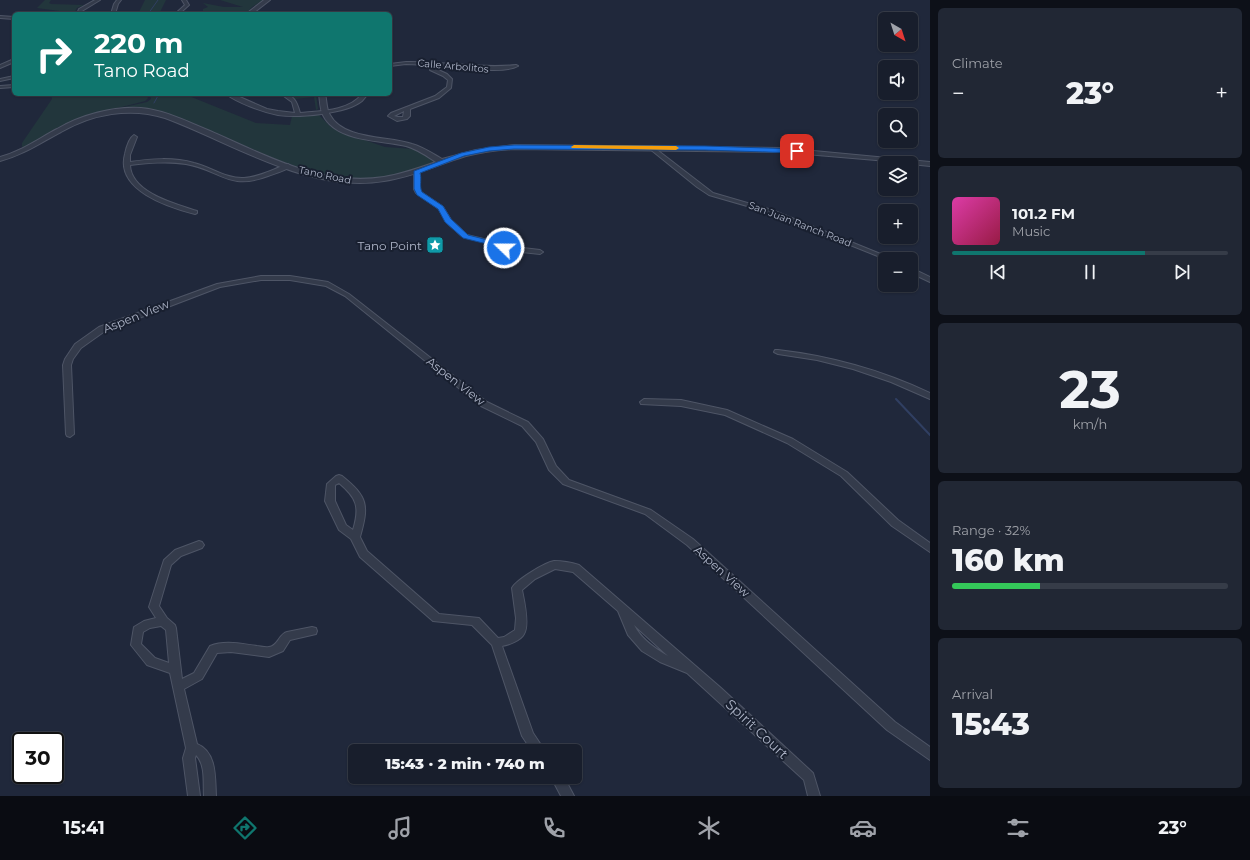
<!DOCTYPE html>
<meta charset="utf-8">
<style>
:root{--surface:#181e2c;--page:#212734;--text:#f1f3f6;--muted:#9fa2a9;--line:#363c48;--accent:#0f766e}
body{margin:0;font-family:Montserrat,sans-serif;background:var(--page);color:var(--text);height:100vh;display:flex;flex-direction:column;font-size:15px;white-space:nowrap}
*{box-sizing:border-box;margin:0}
p{font-size:13px;color:var(--muted)}
.icon{flex:none;width:22px;height:22px;fill:none;stroke:currentColor;stroke-width:2;stroke-linecap:round;stroke-linejoin:round}
.map{position:relative;flex:1;overflow:hidden}
.side{display:flex;flex-direction:column;gap:8px;padding:8px;background:#0d1018;width:320px}
.side>*{flex:none}
.banner{position:absolute;left:12px;top:12px;width:380px;height:84px;border-radius:6px;box-shadow:0 1px 3px #0004,0 0 0 1px var(--line);background:#0f766e;color:#fff;overflow:hidden}
.needle{width:26px;rotate:141deg}
.tools{position:absolute;left:878px;top:12px;display:grid;gap:8px}
.tools a{display:grid;place-items:center;width:40px;height:40px;border-radius:6px;background:var(--surface);box-shadow:0 1px 3px #0004,0 0 0 1px var(--line);font-size:20px}
.speed{position:absolute;left:12px;top:732px;display:flex;gap:8px;font-size:20px;font-weight:700;text-align:center}
.speed>*{display:grid;place-content:center;width:52px;height:52px;border-radius:50%;background:var(--surface);box-shadow:0 1px 3px #0004,0 0 0 1px var(--line);line-height:1}
.speed .limit{border:2px solid #111;border-radius:6px;background:#fff;color:#111}
.pin{position:absolute;display:grid;place-items:center;width:34px;height:34px;color:#fff;margin:-17px;border-radius:8px;box-shadow:0 2px 6px #0006}
.me{position:absolute;width:44px;margin:-22px;rotate:292deg;stroke-linejoin:round;filter:drop-shadow(0 0 3px #0008)}
.turn{display:flex;align-items:center;gap:14px;height:84px;padding:0 16px;font-size:18px}
.turn .icon{width:52px;height:52px;stroke-width:2.5}
.turn b{display:block;font-size:28px;line-height:34px}
.big{font-size:30px;font-weight:800;line-height:1.1}
.side .widget{flex:1;display:flex;flex-direction:column;justify-content:center;gap:6px;min-width:0;padding:0 14px;border-radius:6px;background:var(--page)}
.side .dial{align-items:center;gap:0}
.dial b{font-size:52px;line-height:1}
.song{display:flex;align-items:center;gap:12px}
.cover{width:48px;height:48px;border-radius:6px;background:linear-gradient(135deg,hsl(320 70% 55%),hsl(340 70% 35%))}
.played{height:4px;border-radius:2px;background:linear-gradient(90deg,var(--accent) 70%,var(--line) 70%)}
.keys{display:flex;justify-content:space-around;direction:ltr}
.heat{display:flex;justify-content:space-between;align-items:center;font-size:22px;direction:ltr}
.charge{height:6px;border-radius:3px;background:linear-gradient(90deg,#34c759 32%,var(--line) 0)}
.trip{position:absolute;left:348px;top:744px;width:234px;height:40px;border-radius:6px;background:var(--surface);box-shadow:0 1px 3px #0004,0 0 0 1px var(--line);font-weight:800;line-height:40px;text-align:center}
.tabs{display:flex;height:64px;justify-content:space-around;align-items:center;background:#0a0c12;color:var(--muted)}
.tabs .icon{width:28px;height:28px}
.tabs .selected{color:var(--accent)}
.tabs b{font-size:18px;color:var(--text)}
main{display:flex;flex:1;min-height:0}
.map>svg:first-child{display:block}
.green{fill:#22363c}
.lines{fill:none;stroke-linecap:round;stroke-linejoin:round}
.stream-far1{stroke:#303f62;stroke-width:1}
.stream{stroke:#303f62;stroke-width:2}
.minor-casing{stroke:#4e5566;stroke-width:2}
.tertiary-casing{stroke:#4e5566;stroke-width:2}
.minor{fill:#343b4b;fill-rule:evenodd}
.tertiary{fill:#343b4b;fill-rule:evenodd}
.route{fill:#1a73e8;stroke:#114b97}
.slow{fill:#f59e0b}
.labels{text-anchor:middle;dominant-baseline:central;stroke-width:4;stroke-linejoin:round;paint-order:stroke}
.far-street-label{font-size:10px;fill:#aeb5c8;stroke:#192030}
.poi-label{font-size:12px;fill:#aeb5c8;stroke:#192030;text-anchor:end}
.street-label{font-size:12px;fill:#aeb5c8;stroke:#192030}
.near-street-label{font-size:14px;fill:#aeb5c8;stroke:#192030}
</style>
<main>
<div class="map">
<svg width="930" height="796" viewBox="0 0 930 796">
<rect width="100%" height="100%" fill="#20283b"/>
<g class="green">
<polygon points="45,0 51,0 49,3 51,4 84,5 77,8 74,13 37,8"/>
<polygon points="145,0 166,0 159,14 138,14"/>
<polygon points="220,0 263,0 252,7 246,14 203,13 203,9 208,7 203,3 224,7 243,7"/>
<path d="M 51,94 L 146,94 L 148,98 L 145,101 C 115,109 85,114 57,128 C 46,133 35,147 22,147 L 22,143 L 24,140 L 50,102 L 52,99 Z"/>
<path d="M 150,94 L 184,94 L 256,123 L 290,125 L 292,116 L 319,115 L 331,127 L 338,131 L 385,147 L 414,149 L 434,161 C 428,168 412,171 403,173 C 315,198 238,133 157,111 C 141,106 123,110 106,111 L 147,102 L 151,99 Z"/>
<polygon points="287,94 316,94 318,109 316,110 314,97 294,99"/>
</g>
<g class="lines">
<g class="stream-far1">
<polyline points="148,14 158,0"/>
<polyline points="154,103 159,94"/>
</g>
<polyline class="stream" points="896,399 930,435"/>
<defs>
<g id="minor">
<polygon points="95,0 100,0 82,11 81,14 77,14 79,9"/>
<polygon points="117,0 121,0 118,4 115,14 111,14 114,4"/>
<polygon points="182,0 186,0 189,5 179,14 175,14 185,5"/>
<polygon points="0,16 14,17 14,19 0,18"/>
<polygon points="14,59 14,62 0,68 0,65"/>
<path d="M 406,62 C 443,61 479,69 516,65 L 518,66 C 503,75 453,66 434,65 L 434,68 L 447,74 L 452,79 L 451,88 L 439,98 L 410,109 L 410,116 L 407,119 L 397,121 L 388,116 L 391,113 L 435,96 L 447,87 L 448,80 L 443,76 L 430,70 L 430,65 L 406,64 L 390,66 L 390,64 ZM 404,111 L 403,117 L 398,117 L 394,116 Z"/>
<polygon points="14,76 14,78 0,81 0,79"/>
<polygon points="14,85 14,87 0,88 0,86"/>
<path d="M 226,94 L 233,94 L 267,109 L 278,111 L 295,113 L 292,102 L 281,94 C 294,94 297,102 300,113 C 321,111 349,111 362,94 L 368,94 C 366,96 364,99 362,101 C 346,114 298,118 278,115 C 263,112 238,103 226,94 Z"/>
<path d="M 134,135 L 137,137 L 130,155 L 130,162 C 151,159 173,157 194,163 C 211,167 226,179 244,178 C 260,177 273,169 288,164 L 291,166 C 285,171 276,173 268,176 C 228,191 221,170 186,164 C 167,161 148,163 130,165 C 131,193 176,204 197,211 L 197,213 L 195,214 C 168,207 115,190 125,154 C 126,149 129,138 134,135 Z"/>
<polygon points="652,146 713,193 772,210 893,259 885,259 768,212 709,195 697,187 650,149 650,147"/>
<polygon points="417,170 420,172 420,189 421,192 443,207 451,220 467,235 492,241 505,246 540,250 543,252 540,254 504,250 488,243 463,237 446,222 439,209 416,193 414,189 414,172"/>
<polygon points="911,268 930,277 930,282 911,273"/>
<polygon points="261,276 290,276 328,282 349,294 487,402 528,422 543,439 556,466 569,480 651,510 693,539 895,722 930,747 930,760 887,730 687,545 645,514 563,484 549,470 536,442 522,426 481,406 345,296 326,286 290,280 261,280 220,287 105,331 81,348 73,359 71,365 74,434 70,437 67,436 66,434 63,365 65,359 75,344 99,327 217,284"/>
<path d="M 775,350 L 778,350 C 831,356 881,370 930,393 L 930,399 L 891,382 L 853,369 L 817,360 L 778,354 L 774,352 Z"/>
<polygon points="644,399 681,400 727,410 793,439 847,472 898,520 930,543 930,552 892,526 841,476 787,443 725,415 681,406 641,404 640,402"/>
<path d="M 339,475 L 342,476 C 368,497 369,505 360,537 L 367,551 L 439,614 L 479,618 L 498,638 L 504,637 L 515,630 L 516,618 L 512,588 C 516,580 546,562 554,561 C 562,561 573,563 579,565 L 721,688 L 813,773 L 820,796 L 808,796 L 804,780 L 687,673 L 660,662 L 642,651 L 628,635 L 618,611 L 573,572 L 555,569 L 535,579 L 522,590 C 524,600 530,625 524,634 C 521,640 509,645 502,646 L 533,733 L 545,751 L 532,751 L 522,736 L 492,645 L 472,625 L 433,621 L 360,557 L 351,539 L 339,530 L 325,501 L 327,484 L 336,476 ZM 339,483 C 357,498 360,507 353,530 L 346,525 L 335,501 L 335,485 ZM 634,625 L 668,656 C 654,648 641,639 634,625 Z"/>
<path d="M 199,541 L 202,542 L 204,545 L 202,548 L 181,556 L 171,565 L 159,606 L 167,618 L 175,625 L 176,628 L 182,679 L 194,673 L 210,646 C 225,640 241,644 257,646 C 260,646 265,648 269,647 C 278,646 279,634 287,632 L 312,627 L 316,628 L 317,631 L 316,634 L 290,640 L 283,651 L 269,657 L 231,652 L 217,653 L 202,679 L 184,689 L 197,744 C 217,752 215,778 216,796 L 204,796 C 203,783 206,765 196,755 L 195,758 L 200,796 L 188,796 L 183,758 L 186,748 L 170,673 L 147,665 L 131,645 L 134,627 L 144,621 L 156,618 L 149,607 L 164,560 L 175,550 ZM 161,626 L 166,630 L 169,663 L 155,658 L 141,644 L 143,632 L 150,628 Z"/>
<polygon points="551,777 564,777 574,796 561,796"/>
</g>
<g id="tertiary">
<polygon points="264,0 270,0 252,14 246,14"/>
<path d="M 319,94 L 325,94 C 327,101 326,109 330,115 C 343,140 389,136 412,144 C 423,147 433,154 442,159 L 476,150 L 514,145 L 782,148 L 930,162 L 930,166 L 911,164 L 911,163 L 782,152 L 514,149 C 498,150 482,152 466,156 C 439,164 413,177 384,181 C 309,194 233,143 165,118 C 130,107 92,114 61,132 C 40,143 23,155 0,161 L 0,157 C 22,151 38,139 57,129 C 81,115 113,106 141,108 C 165,110 188,122 210,131 C 265,155 322,187 384,177 C 402,174 419,168 436,162 C 427,156 417,149 406,146 C 381,140 336,142 323,115 C 320,109 320,101 319,94 Z"/>
</g>
</defs>
<use href="#minor" class="minor-casing"/>
<use href="#tertiary" class="tertiary-casing"/>
<use href="#minor" class="minor"/>
<use href="#tertiary" class="tertiary"/>
</g>
<path class="route" d="M 514,145 L 705,146 L 797,149 L 800,151 L 797,153 L 705,150 L 514,149 L 489,151 L 464,156 L 420,173 C 422,179 419,186 422,192 L 443,206 L 451,219 L 468,235 L 492,241 L 506,247 L 508,248 L 504,251 L 487,244 L 463,238 L 445,222 L 438,209 L 417,195 L 414,189 L 414,171 L 461,153 L 489,147 Z"/>
<polygon class="slow" points="574,145 676,146 679,148 676,150 572,148 571,147"/>
<defs>
<symbol id="sight-square" viewBox="-11 -11 22 22"><rect x="-9" y="-9" width="18" height="18" rx="4" fill="#0f9aa8" stroke="#192030"/><path d="M0-6L1.8-2.2L6-1.7L2.9 1.2L3.7 5.4L0 3.3L-3.7 5.4L-2.9 1.2L-6-1.7L-1.8-2.2Z" fill="#fff"/></symbol>
</defs>
<g fill-rule="evenodd">
<use href="#sight-square" x="425" y="235" width="20" height="20"/>
</g>
<g class="labels">
<g class="far-street-label">
<text transform="translate(453 66) rotate(5)">Calle Arbolitos</text>
<text transform="translate(325 175) rotate(12)">Tano Road</text>
<text transform="translate(800 224) rotate(21)">San Juan Ranch Road</text>
</g>
<g class="poi-label">
<text x="422" y="245">Tano Point</text>
</g>
<g class="street-label">
<text transform="translate(136 316) rotate(-22)">Aspen View</text>
<text transform="translate(456 381) rotate(38)">Aspen View</text>
<text transform="translate(722 571) rotate(42)">Aspen View</text>
</g>
<g class="near-street-label">
<text transform="translate(757 729) rotate(43)">Spirit Court</text>
</g>
</g>
</svg>
<div class="tools">
<a><svg class="needle" viewBox="-14 -14 28 28"><path d="M0-13l5 13h-10z" fill="#e53935"/><path d="M0 13l5-13h-10z" fill="#9fa2a9"/></svg></a>
<a><svg class="icon" aria-label="sound" viewBox="0 0 24 24"><path d="M4 9h4l5-4v14l-5-4H4zM17 9q2 3 0 6"/></svg></a>
<a><svg class="icon" aria-label="search" viewBox="0 0 24 24"><circle cx="10" cy="10" r="6"/><path d="M15 15l6 6"/></svg></a>
<a><svg class="icon" aria-label="layers" viewBox="0 0 24 24"><path d="M12 4l9 5-9 5-9-5zM3 14l9 5 9-5"/></svg></a>
<a>+</a>
<a>−</a>
</div>
<div class="speed"><div class="limit">30</div></div>
<div class="pin" style="left:797px;top:151px;background:#d93025"><svg class="icon" aria-label="arrive" viewBox="0 0 24 24"><path d="M6 21V4h12l-3 4 3 4H6"/></svg></div>
<svg class="me" style="left:504px;top:248px" viewBox="-20 -20 40 40"><circle r="17" fill="#1a73e8" stroke="#fff" stroke-width="3"/><path d="M0-11L8 9 0 5-8 9z" fill="#fff"/></svg>
<div class="trip">15:43 · 2 min · 740 m</div>
<div class="banner">
<div class="turn"><svg class="icon" aria-label="right" viewBox="0 0 24 24"><path d="M7 20v-9h11M14 6l5 5-5 5"/></svg><div><b>220 m</b>Tano Road</div></div>
</div>
</div>
<section class="side">
<div class="widget"><p>Climate</p>
<div class="heat"><a>−</a><b class="big">23°</b><a>+</a></div>
</div>
<div class="widget">
<div class="song"><i class="cover"></i><div><b>101.2 FM</b><p>Music</p></div></div>
<div class="played"></div>
<div class="keys"><svg class="icon" aria-label="previous" viewBox="0 0 24 24"><path d="M18 5L8 12l10 7zM5 5v14"/></svg><svg class="icon" aria-label="pause" viewBox="0 0 24 24"><path d="M8 5v14M16 5v14"/></svg><svg class="icon" aria-label="next" viewBox="0 0 24 24"><path d="M6 5l10 7-10 7zM19 5v14"/></svg></div>
</div>
<div class="widget dial"><b>23</b><p>km/h</p></div>
<div class="widget"><p>Range · 32%</p><b class="big">160 km</b><div class="charge"></div></div>
<div class="widget"><p>Arrival</p><b class="big">15:43</b></div>
</section>
</main>
<nav class="tabs">
<b>15:41</b>
<svg class="icon selected" aria-label="directions" viewBox="0 0 24 24"><path d="M12 3l9 9-9 9-9-9zM9 14v-3h6M13 9l2 2-2 2"/></svg>
<svg class="icon" aria-label="music" viewBox="0 0 24 24"><path d="M9 18V5l10-2v13"/><circle cx="6" cy="18" r="3"/><circle cx="16" cy="16" r="3"/></svg>
<svg class="icon" aria-label="phone" viewBox="0 0 24 24"><path d="M5 4h4l2 5-3 2q2 4 5 5l2-3 5 2v4C11 20 4 13 5 4z"/></svg>
<svg class="icon" aria-label="climate" viewBox="0 0 24 24"><path d="M12 3v18M4 7l16 10M4 17L20 7"/></svg>
<svg class="icon" aria-label="car" viewBox="0 0 24 24"><path d="M5 17H2v-5l4-1 3-4h7l3 4 3 1v5h-3M9 17h6M6 11h13"/><circle cx="7" cy="17" r="2"/><circle cx="17" cy="17" r="2"/></svg>
<svg class="icon" aria-label="filters" viewBox="0 0 24 24"><path d="M4 7h16M4 17h16"/><circle cx="9" cy="7" r="2"/><circle cx="15" cy="17" r="2"/></svg>
<b>23°</b>
</nav>
